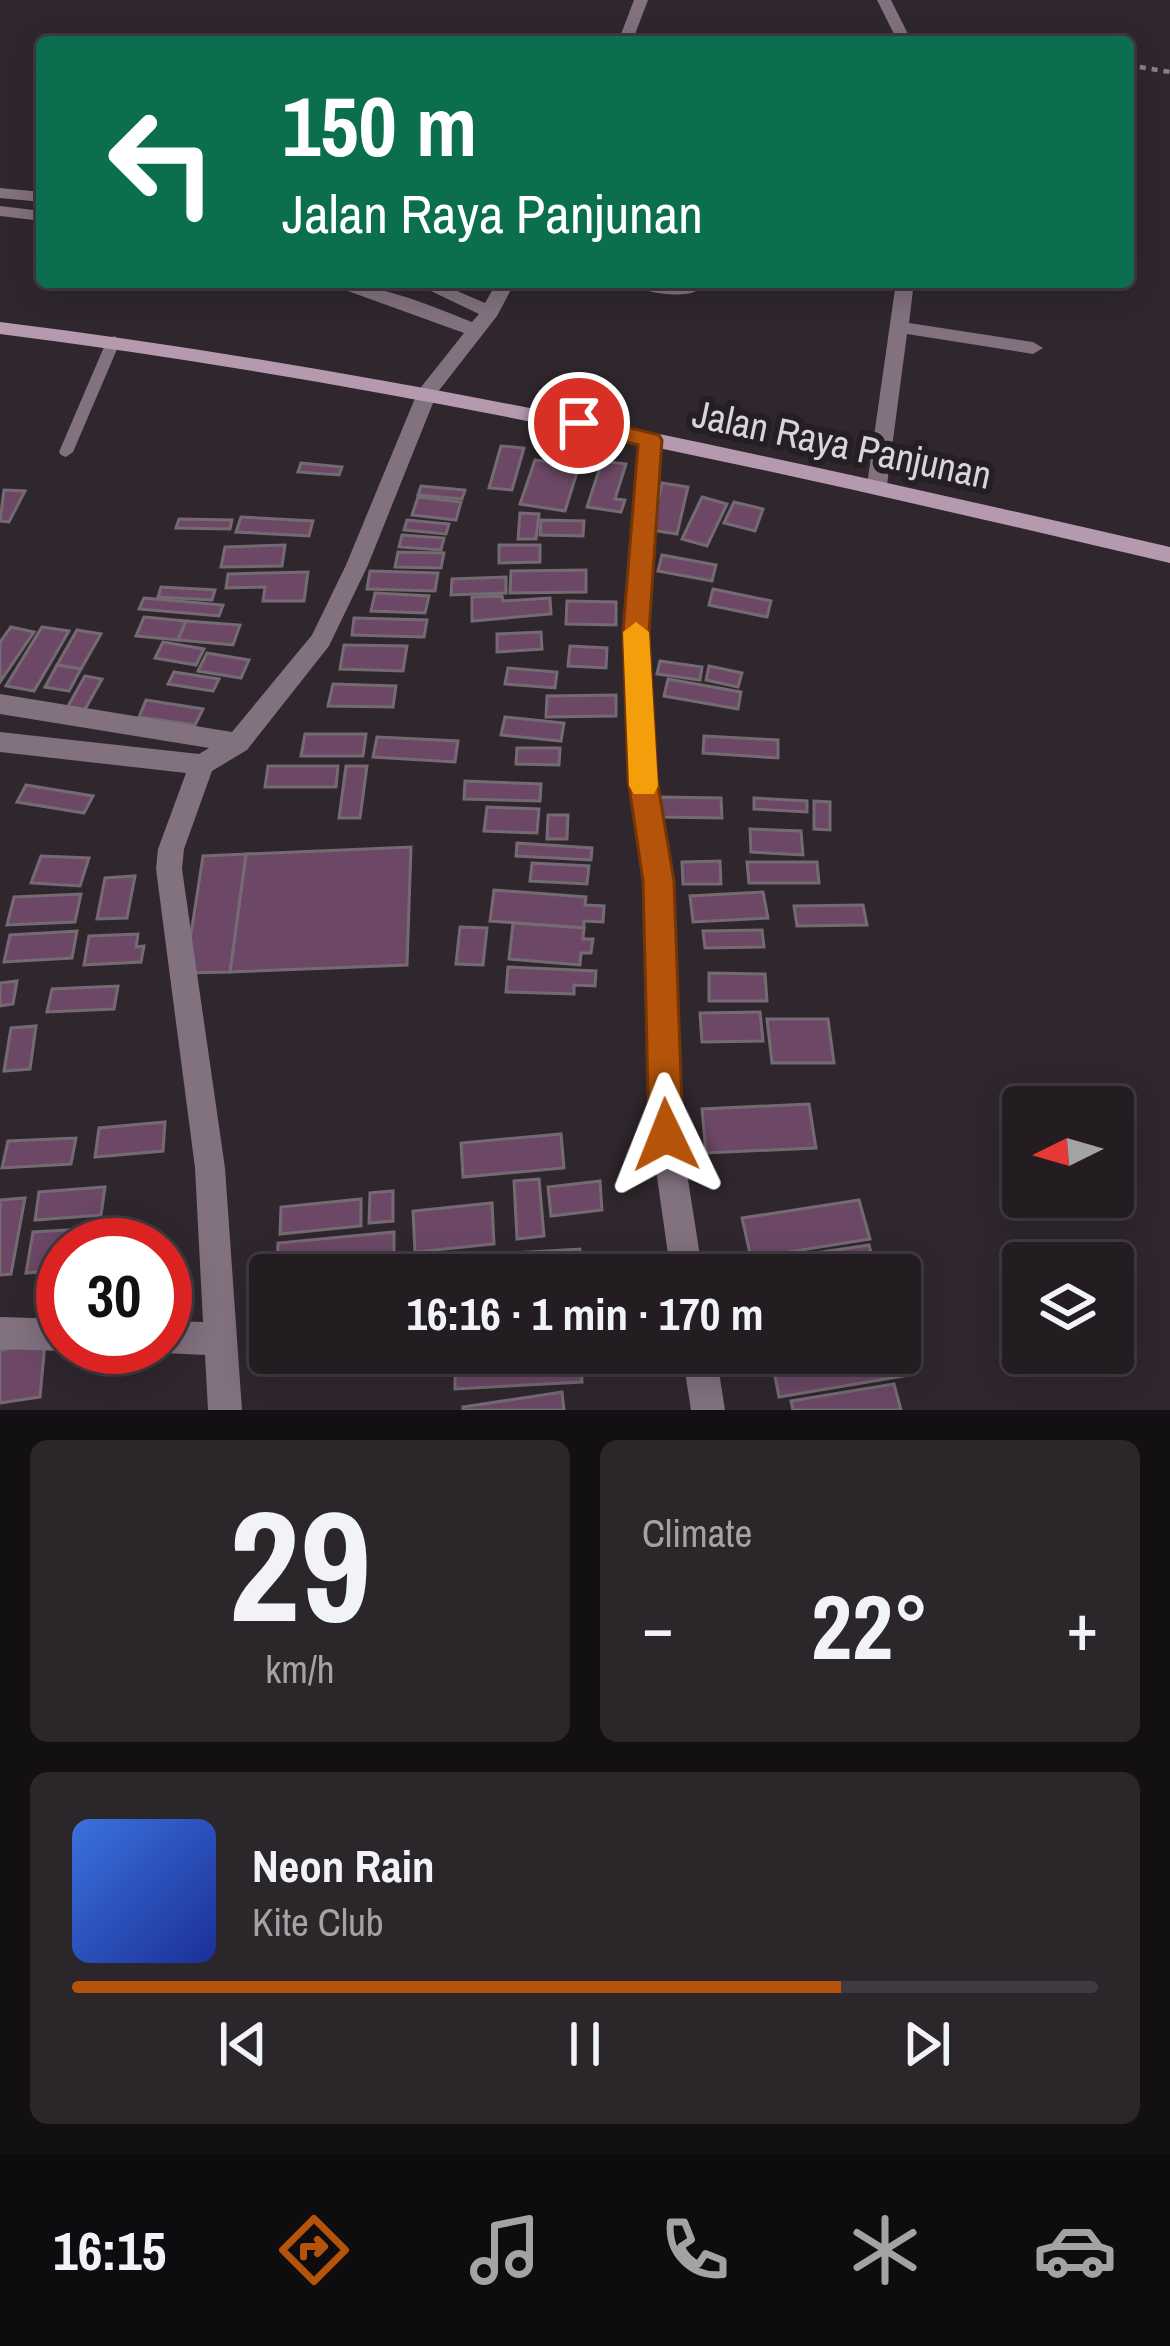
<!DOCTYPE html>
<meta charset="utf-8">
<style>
:root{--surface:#231d22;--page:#2b262a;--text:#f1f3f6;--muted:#a3a2a5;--line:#403b40;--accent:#b45309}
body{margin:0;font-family:"Archivo Narrow",sans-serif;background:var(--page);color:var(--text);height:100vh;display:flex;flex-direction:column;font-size:45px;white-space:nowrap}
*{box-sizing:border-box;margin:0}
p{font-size:39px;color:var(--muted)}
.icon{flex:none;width:66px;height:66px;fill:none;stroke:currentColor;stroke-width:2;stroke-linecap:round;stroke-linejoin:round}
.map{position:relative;height:1410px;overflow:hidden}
.drawer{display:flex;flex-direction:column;gap:30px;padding:30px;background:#131013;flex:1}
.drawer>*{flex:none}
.hud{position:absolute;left:36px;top:36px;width:1098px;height:252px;border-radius:12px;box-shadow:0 6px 30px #0003,0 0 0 3px var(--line);background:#0b6e4f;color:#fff;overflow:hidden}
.needle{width:78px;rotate:265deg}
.tools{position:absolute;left:1002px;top:1086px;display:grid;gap:24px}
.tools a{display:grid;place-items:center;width:132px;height:132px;border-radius:12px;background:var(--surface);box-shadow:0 6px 30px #0003,0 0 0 3px var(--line);font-size:60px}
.speed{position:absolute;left:36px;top:1218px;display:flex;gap:24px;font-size:60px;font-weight:700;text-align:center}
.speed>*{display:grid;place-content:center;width:156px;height:156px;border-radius:50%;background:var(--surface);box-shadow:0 6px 30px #0003,0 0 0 3px var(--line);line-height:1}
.speed .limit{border:18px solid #d22;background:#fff;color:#111}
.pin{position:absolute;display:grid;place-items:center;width:102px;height:102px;color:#fff;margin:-51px;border:6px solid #fff;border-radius:50%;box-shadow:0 3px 12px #0007}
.me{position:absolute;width:132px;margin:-66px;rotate:358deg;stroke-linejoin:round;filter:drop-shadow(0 0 9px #0008)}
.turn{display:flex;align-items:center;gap:42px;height:252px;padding:0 48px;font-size:54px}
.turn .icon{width:156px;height:156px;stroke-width:2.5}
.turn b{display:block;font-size:84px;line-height:102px}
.big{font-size:90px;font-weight:800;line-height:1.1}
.drawer .card{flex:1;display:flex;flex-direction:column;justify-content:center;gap:18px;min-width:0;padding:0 42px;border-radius:18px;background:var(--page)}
.drawer .dial{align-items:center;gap:0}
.dial b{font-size:156px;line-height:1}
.song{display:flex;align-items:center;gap:36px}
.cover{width:144px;height:144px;border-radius:18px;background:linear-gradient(135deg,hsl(220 70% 55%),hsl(230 70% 35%))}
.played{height:12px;border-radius:6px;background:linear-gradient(90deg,var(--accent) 75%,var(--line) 75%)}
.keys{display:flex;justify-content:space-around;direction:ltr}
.heat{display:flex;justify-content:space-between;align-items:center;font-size:66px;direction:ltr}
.drawer .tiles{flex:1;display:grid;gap:30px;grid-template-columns:1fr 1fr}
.card:last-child{grid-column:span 2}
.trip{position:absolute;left:249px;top:1254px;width:672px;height:120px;border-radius:12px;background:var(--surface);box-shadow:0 6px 30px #0003,0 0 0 3px var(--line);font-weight:800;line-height:120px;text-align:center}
.tab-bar{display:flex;height:192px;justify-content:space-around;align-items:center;background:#0e0c0e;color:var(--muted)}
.tab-bar .icon{width:84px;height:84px}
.tab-bar .current{color:var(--accent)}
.tab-bar b{font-size:54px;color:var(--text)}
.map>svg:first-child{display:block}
.building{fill:#6c4866;stroke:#746b72;stroke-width:3}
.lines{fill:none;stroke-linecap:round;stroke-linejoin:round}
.path{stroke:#898388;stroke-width:4.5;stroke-dasharray:6 6;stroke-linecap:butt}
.service{fill:#82717f;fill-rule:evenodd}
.minor{fill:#82717f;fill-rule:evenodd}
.secondary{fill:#b599af;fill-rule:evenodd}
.route{fill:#b45309;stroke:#753606;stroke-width:3}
.slow{fill:#f59e0b}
.labels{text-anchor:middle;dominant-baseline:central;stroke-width:12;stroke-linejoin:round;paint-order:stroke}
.street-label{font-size:39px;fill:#d9d4d8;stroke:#251e24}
</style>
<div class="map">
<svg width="1170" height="1410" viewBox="0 0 1170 1410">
<rect width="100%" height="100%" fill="#2f272d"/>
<g class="building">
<polygon points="501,446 524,448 512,490 489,488"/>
<polygon points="535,460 579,466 565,511 520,504"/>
<polygon points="602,461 626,464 615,499 625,500 621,512 587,507"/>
<polygon points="301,463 342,467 339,475 298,472"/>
<polygon points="662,483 688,487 677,534 651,530"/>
<polygon points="421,486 465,490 462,499 418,495"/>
<polygon points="4,490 25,491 9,522 0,521"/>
<polygon points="418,497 461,502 456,520 412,515"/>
<polygon points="702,497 727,504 707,546 682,539"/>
<polygon points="734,502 763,509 755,531 724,523"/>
<polygon points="520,513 539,514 536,539 518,539"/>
<polygon points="241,517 313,521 309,536 236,532"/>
<polygon points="179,519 232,520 230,529 176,528"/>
<polygon points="407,520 449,524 446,534 404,530"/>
<polygon points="541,520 584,521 583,536 540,535"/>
<polygon points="402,535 444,538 441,550 399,547"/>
<polygon points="285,545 282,566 221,567 225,547"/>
<polygon points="499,545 540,545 540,562 499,563"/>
<polygon points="398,552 444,553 441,568 395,567"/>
<polygon points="662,555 716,565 712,581 658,571"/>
<polygon points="586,570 586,592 510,593 511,571"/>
<polygon points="370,571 438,573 435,591 367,589"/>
<polygon points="308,572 304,601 263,601 265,587 226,588 228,574"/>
<polygon points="506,577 506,593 451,595 452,579"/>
<polygon points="161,587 215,590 212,600 158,597"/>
<polygon points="713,589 771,601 767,617 709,605"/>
<polygon points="375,593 429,596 425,613 371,611"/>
<polygon points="502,596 503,601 550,598 551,614 472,621 472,597"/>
<polygon points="144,598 223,605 219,616 139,609"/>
<polygon points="567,601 616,602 616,625 566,624"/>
<polygon points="144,617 186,621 178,640 136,636"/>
<polygon points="354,618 427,620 424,637 352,635"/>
<polygon points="186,621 240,625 233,645 178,640"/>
<polygon points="11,627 34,632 0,682 0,642"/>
<polygon points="42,627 69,631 34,691 6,686"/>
<polygon points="77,630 101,634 81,669 57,665"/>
<polygon points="541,632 542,649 497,652 497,634"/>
<polygon points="163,642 204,649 196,665 155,658"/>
<polygon points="344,645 407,646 403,671 340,669"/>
<polygon points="570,646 607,648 606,668 568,666"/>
<polygon points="207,653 249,660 241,678 198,671"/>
<polygon points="660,661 702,667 700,680 657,674"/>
<polygon points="57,665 81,669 69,691 45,687"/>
<polygon points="709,666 742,673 738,687 706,680"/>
<polygon points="508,668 557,672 555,688 505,684"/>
<polygon points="174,672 219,679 213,691 168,684"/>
<polygon points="85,676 102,679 84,711 67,708"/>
<polygon points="668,679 741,692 738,709 664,696"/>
<polygon points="333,684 396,686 393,707 328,706"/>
<polygon points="616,695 616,716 546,717 547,696"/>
<polygon points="146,700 203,709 195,725 139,717"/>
<polygon points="505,717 564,723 561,741 501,735"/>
<polygon points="305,734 366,734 363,756 301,756"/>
<polygon points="704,736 778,740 778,758 703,753"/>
<polygon points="377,737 458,741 455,762 373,757"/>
<polygon points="517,748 560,748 559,765 516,764"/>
<polygon points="268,766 338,766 336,787 265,787"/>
<polygon points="346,766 367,766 360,818 339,818"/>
<polygon points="465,781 541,784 540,801 464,799"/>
<polygon points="26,785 93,796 84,813 17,802"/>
<polygon points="659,797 721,798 722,818 659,817"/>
<polygon points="754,798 807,801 807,812 754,809"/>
<polygon points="814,801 830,802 830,830 814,829"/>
<polygon points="487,807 539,809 537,833 484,831"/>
<polygon points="548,815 568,815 567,839 547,839"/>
<polygon points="750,829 801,831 803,855 751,852"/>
<polygon points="517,843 592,848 591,860 516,856"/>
<polygon points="411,847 407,965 230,972 246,854"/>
<polygon points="246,854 230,972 185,973 203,856"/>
<polygon points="41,856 89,858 80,886 31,883"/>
<polygon points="720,861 721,884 683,884 682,862"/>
<polygon points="747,862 817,862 819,883 749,883"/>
<polygon points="532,863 589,866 587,884 530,881"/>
<polygon points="135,876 127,918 97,919 105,878"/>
<polygon points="494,890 586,897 585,905 604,906 603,922 584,921 584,928 490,921"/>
<polygon points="763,892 768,918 693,922 690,896"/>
<polygon points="81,894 75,922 7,925 14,897"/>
<polygon points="863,905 867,925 797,926 794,906"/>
<polygon points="513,923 584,928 583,939 593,939 591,953 581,953 580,965 509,959"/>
<polygon points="460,927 487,928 483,965 456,964"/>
<polygon points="762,930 764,947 705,948 703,931"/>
<polygon points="77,931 72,958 4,962 10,935"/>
<polygon points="138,934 136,947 144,946 141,962 84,965 89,936"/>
<polygon points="508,967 596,971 595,986 574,985 574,994 506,992"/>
<polygon points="709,973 765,974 767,1001 709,1001"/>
<polygon points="17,981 13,1004 0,1006 0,983"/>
<polygon points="118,986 114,1009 47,1012 52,989"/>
<polygon points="760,1012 763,1041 702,1042 700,1013"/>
<polygon points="767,1019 828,1019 834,1063 772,1063"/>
<polygon points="36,1026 30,1069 4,1071 11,1028"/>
<polygon points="809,1104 816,1148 706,1153 702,1109"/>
<polygon points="165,1122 163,1151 95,1157 99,1128"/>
<polygon points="561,1134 564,1168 463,1177 461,1143"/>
<polygon points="76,1138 71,1164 2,1168 8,1141"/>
<polygon points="539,1179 544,1236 517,1239 514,1181"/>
<polygon points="600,1181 602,1210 551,1216 548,1187"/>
<polygon points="105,1187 101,1215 35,1220 39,1192"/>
<polygon points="393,1191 393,1221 369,1223 370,1193"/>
<polygon points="25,1198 11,1274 0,1275 0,1200"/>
<polygon points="361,1199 361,1226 280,1234 281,1207"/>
<polygon points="859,1200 870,1239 751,1258 742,1218"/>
<polygon points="492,1203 494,1244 415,1252 413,1211"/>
<polygon points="100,1228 97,1245 63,1245 63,1270 26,1273 33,1232"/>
<polygon points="394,1232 394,1254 277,1266 278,1243"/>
<polygon points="869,1245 877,1275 745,1275 742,1264"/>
<polygon points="580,1249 581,1275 463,1275 463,1256"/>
<polygon points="900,1341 909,1375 779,1397 772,1361 823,1353 900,1353"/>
<polygon points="45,1343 40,1397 0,1403 0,1350"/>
<polygon points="277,1353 396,1353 276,1360"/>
<polygon points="581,1355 582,1382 455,1389 455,1363"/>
<polygon points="894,1384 901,1410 793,1410 791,1401"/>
<polygon points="562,1392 564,1410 463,1410 463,1407"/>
</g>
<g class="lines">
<polyline class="path" points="1128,65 1170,72"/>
<polygon class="service" points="114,336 121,340 73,452 66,457 61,455 59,452 107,340"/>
<g class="minor">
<polygon points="634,0 648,0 632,42 618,42"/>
<polygon points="877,0 891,0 912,42 898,42"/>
<polygon points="0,188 42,192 42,202 0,198"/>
<polygon points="0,206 42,211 42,221 0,216"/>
<path d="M 323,282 C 375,282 424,303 472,322 L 479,314 L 412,282 L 436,282 L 485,303 L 497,282 L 515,282 L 497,316 L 437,393 L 368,565 L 329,646 L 247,750 L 212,771 L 184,849 L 182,869 L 225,1168 L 242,1410 L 208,1410 L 205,1355 L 165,1353 L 153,1347 L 165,1347 L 165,1321 L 203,1322 L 195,1168 L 156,869 L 158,849 L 186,773 L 0,752 L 0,732 L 199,754 L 209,748 L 0,714 L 0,694 L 232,732 L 312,635 L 346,565 L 418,391 L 464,333 Z"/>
<path d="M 625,282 L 672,282 L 698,290 C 682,300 641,292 625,282 Z"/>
<polygon points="896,282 914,282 909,323 1033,342 1043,348 1033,354 907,334 887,485 877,492 867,485"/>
<polygon points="650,433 660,440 647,632 656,779 672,881 681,1135 703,1275 671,1275 651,1135 646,881 630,779 625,632 640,440"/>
<polygon points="0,1317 63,1319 63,1347 74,1347 63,1351 0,1349"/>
<polygon points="682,1353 716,1353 725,1410 691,1410"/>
</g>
<path class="secondary" d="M 0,322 C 395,371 782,458 1170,547 L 1170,563 C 782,472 396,384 0,334 Z"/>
</g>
<polygon class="route" points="579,415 659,435 662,440 649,632 657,779 674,881 683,1135 678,1147 666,1152 654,1147 649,1135 643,881 628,779 623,632 638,445 571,428 568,423"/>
<polygon class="slow" points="636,622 649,632 658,786 654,794 634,794 629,786 623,632"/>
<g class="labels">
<g class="street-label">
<text transform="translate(842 444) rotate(12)">Jalan Raya Panjunan</text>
</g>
</g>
</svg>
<div class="tools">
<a><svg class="needle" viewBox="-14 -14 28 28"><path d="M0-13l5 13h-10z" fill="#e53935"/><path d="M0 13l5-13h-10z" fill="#a3a2a5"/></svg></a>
<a><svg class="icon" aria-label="layers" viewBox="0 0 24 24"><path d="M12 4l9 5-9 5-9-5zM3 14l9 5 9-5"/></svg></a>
</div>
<div class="speed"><div class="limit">30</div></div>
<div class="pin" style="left:579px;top:423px;background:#d93025"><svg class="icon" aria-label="arrive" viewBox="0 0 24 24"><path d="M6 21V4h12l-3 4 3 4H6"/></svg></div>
<svg class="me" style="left:666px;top:1135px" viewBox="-20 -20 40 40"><path d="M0-17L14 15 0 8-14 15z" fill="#b45309" stroke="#fff" stroke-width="4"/></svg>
<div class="trip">16:16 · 1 min · 170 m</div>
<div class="hud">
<div class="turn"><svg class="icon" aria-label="left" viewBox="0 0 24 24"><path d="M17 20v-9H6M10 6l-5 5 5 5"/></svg><div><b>150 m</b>Jalan Raya Panjunan</div></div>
</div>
</div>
<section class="drawer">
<div class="tiles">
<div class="card dial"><b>29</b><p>km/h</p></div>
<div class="card"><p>Climate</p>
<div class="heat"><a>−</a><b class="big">22°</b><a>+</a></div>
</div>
<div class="card">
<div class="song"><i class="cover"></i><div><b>Neon Rain</b><p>Kite Club</p></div></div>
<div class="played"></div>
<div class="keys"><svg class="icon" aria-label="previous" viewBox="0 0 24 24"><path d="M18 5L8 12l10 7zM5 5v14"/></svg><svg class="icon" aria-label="pause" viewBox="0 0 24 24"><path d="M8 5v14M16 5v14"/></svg><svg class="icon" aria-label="next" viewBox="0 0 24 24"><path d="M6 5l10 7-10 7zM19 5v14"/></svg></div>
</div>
</div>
</section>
<nav class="tab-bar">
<b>16:15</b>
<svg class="icon current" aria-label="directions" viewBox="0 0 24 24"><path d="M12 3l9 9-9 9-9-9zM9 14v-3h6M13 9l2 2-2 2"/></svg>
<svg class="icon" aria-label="music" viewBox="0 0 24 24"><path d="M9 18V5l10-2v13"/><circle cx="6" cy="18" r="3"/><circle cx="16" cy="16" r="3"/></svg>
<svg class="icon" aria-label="phone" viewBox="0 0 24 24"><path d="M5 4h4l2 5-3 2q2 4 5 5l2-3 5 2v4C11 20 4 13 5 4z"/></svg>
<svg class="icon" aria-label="climate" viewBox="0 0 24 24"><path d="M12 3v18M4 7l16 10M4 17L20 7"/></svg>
<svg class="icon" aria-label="car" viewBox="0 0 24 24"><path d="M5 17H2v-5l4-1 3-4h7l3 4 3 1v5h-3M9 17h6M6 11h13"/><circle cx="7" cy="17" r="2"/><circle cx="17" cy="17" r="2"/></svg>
</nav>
